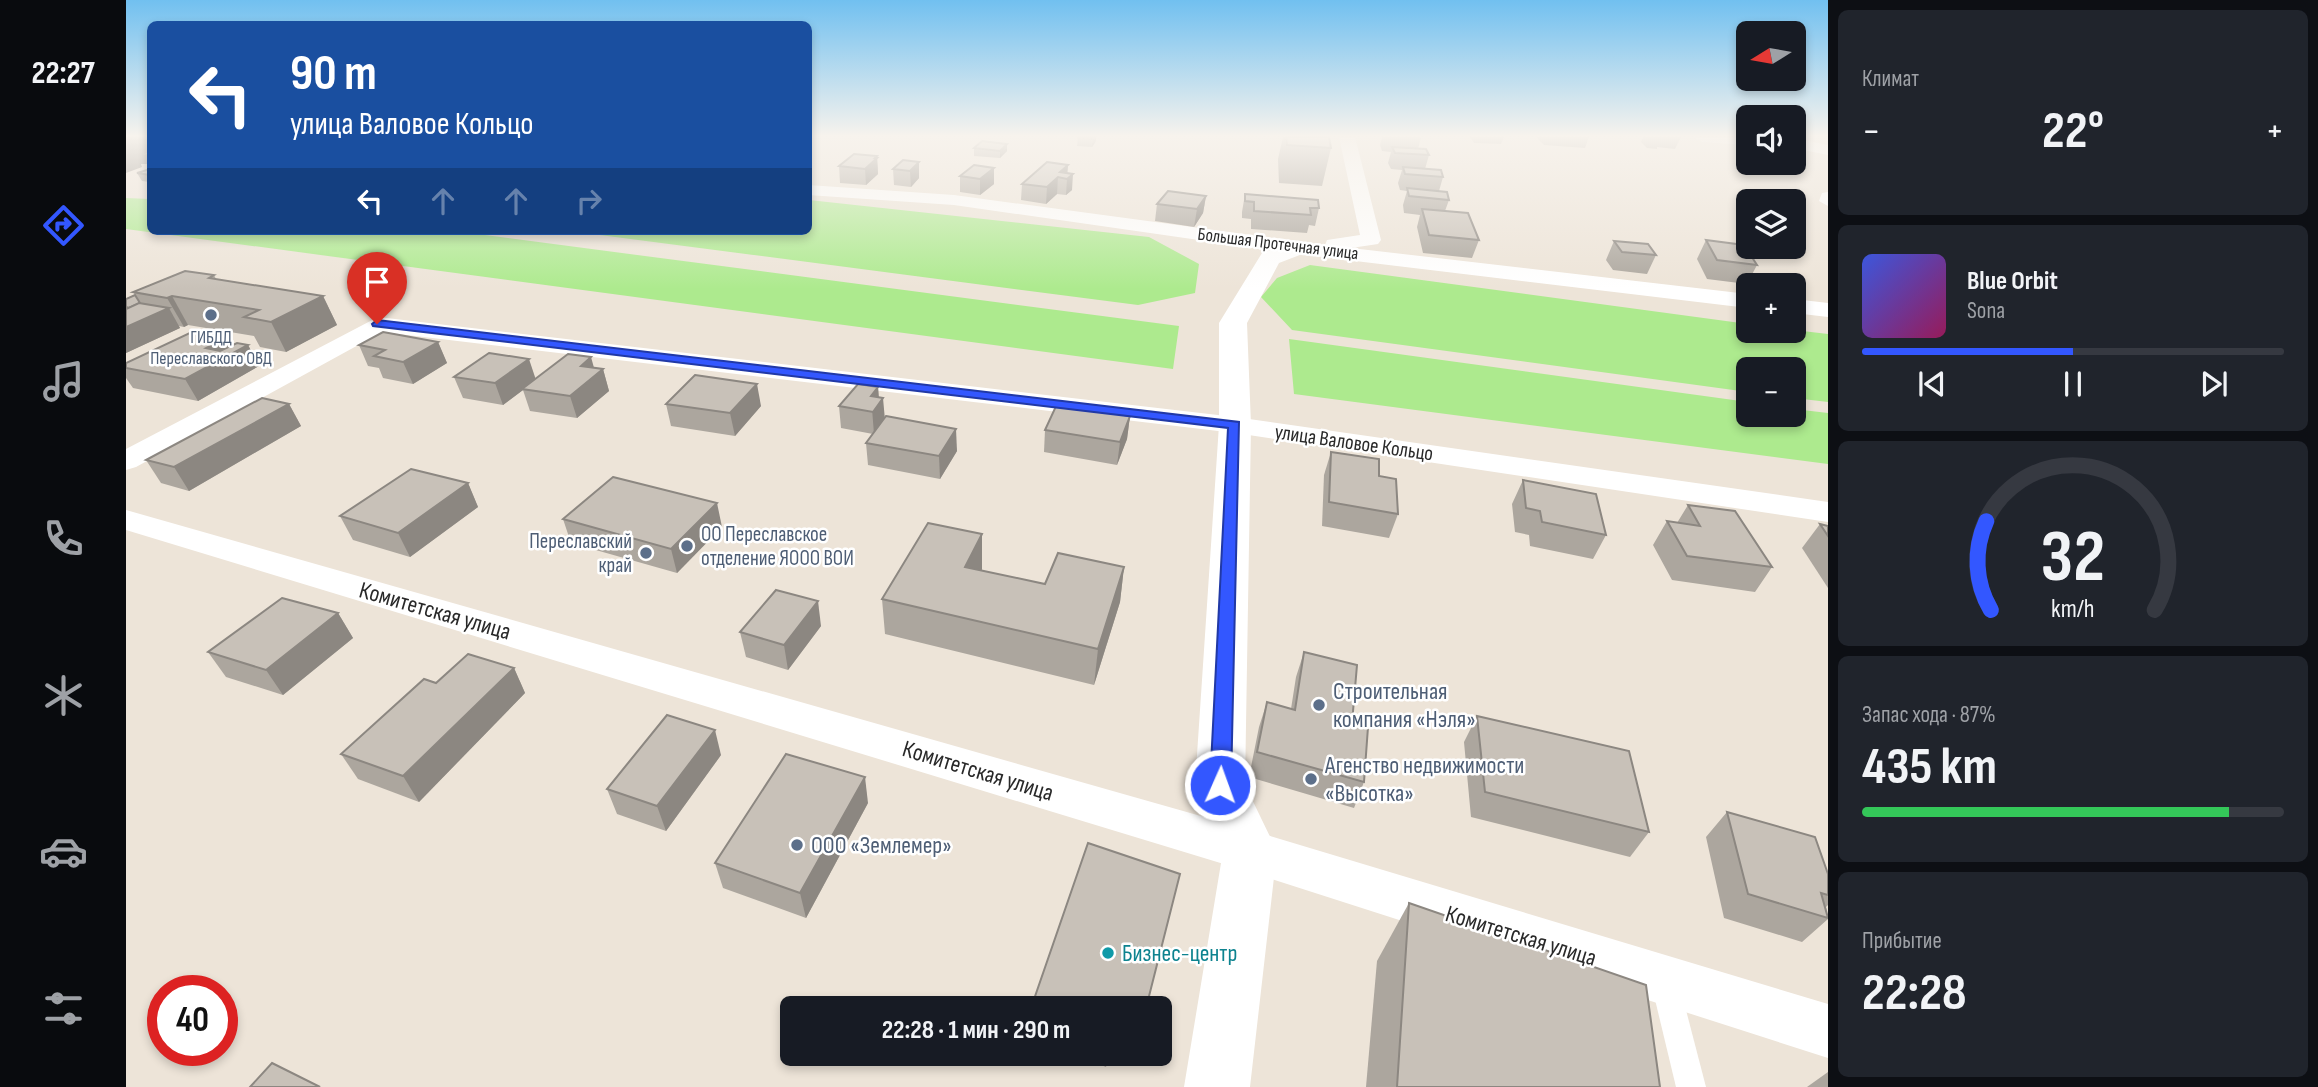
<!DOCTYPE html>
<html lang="ru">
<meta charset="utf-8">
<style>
:root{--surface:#171b24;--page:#20242c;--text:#f1f3f6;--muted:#9ea1a6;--line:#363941;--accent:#3357ff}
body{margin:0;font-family:"Sofia Sans Condensed",sans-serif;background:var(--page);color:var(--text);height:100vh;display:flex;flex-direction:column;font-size:26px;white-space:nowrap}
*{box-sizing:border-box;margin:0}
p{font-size:23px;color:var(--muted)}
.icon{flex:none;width:38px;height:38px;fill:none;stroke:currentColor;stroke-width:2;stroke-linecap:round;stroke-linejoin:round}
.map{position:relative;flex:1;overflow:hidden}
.panel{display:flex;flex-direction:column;gap:10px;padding:10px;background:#0d0f14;width:490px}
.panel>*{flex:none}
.hud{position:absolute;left:21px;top:21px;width:665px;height:214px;border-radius:10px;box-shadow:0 4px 10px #0003;background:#1a4fa0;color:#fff;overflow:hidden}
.needle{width:46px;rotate:259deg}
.fabs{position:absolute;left:1610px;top:21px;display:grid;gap:14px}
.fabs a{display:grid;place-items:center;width:70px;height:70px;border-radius:10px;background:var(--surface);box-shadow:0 4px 10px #0003;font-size:35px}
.speed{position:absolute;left:21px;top:975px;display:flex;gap:14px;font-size:35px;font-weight:700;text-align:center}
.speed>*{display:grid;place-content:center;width:91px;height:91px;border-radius:50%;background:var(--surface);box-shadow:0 4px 10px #0003;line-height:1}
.speed .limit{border:10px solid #d22;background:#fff;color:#111}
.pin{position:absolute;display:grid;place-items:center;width:60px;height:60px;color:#fff;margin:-72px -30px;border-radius:50% 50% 50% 0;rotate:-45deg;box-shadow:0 0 7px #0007}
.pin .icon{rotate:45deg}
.me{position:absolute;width:77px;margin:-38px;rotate:2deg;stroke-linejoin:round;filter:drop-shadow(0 0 5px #0008)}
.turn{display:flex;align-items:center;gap:24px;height:147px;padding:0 28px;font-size:32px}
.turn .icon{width:91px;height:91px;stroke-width:2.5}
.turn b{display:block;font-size:49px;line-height:60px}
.lanes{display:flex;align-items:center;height:66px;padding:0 28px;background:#0003;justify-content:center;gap:35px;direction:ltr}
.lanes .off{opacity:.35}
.big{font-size:52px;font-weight:700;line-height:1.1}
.panel .widget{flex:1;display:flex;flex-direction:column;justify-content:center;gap:10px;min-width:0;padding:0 24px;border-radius:10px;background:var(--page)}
.panel .dial{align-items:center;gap:0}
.dial svg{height:182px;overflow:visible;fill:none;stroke:var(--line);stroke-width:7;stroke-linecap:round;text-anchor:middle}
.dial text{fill:var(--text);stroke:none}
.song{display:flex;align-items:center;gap:21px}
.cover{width:84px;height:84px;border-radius:10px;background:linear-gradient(135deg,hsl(230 70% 55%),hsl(330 70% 35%))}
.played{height:7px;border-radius:4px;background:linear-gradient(90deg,var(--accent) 50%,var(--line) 50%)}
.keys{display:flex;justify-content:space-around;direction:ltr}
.heat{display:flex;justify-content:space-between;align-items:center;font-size:38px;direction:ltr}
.charge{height:10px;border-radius:5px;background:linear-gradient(90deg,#34c759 87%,var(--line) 0)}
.trip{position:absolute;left:654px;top:996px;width:392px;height:70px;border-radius:10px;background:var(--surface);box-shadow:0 4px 10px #0003;font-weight:700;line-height:70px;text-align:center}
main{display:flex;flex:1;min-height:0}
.dock{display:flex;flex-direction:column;width:126px;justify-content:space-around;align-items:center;background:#090b0e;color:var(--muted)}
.dock .icon{width:49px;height:49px}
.dock .selected{color:var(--accent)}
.dock b{font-size:32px;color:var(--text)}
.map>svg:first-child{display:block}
.green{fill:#adea8e}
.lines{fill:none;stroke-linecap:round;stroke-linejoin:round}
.lane{fill:#fff;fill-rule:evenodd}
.street{fill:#fff;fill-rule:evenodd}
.secondary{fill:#fff;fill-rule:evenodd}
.wall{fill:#aca69e}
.shaded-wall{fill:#8c8781}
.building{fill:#c8c1b8;stroke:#8c8781;stroke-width:2}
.route{fill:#3357ff;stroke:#2139a6;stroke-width:2}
.service-dot{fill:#5c6f8a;stroke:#fff;stroke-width:2.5}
.culture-dot{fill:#0f9aa8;stroke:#fff;stroke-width:2.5}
.labels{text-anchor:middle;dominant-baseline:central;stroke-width:5;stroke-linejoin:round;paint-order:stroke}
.far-street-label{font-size:18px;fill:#292929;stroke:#fff}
.far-service-label{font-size:18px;fill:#4e5e75;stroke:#fff}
.street-label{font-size:21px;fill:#292929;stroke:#fff}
.service-label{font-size:21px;fill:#4e5e75;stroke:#fff;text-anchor:start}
.near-street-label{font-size:24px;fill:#292929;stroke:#fff}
.near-service-label{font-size:24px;fill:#4e5e75;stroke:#fff;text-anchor:start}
.near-culture-label{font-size:24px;fill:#0d838f;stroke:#fff;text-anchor:start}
</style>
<main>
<nav class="dock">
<b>22:27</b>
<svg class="icon selected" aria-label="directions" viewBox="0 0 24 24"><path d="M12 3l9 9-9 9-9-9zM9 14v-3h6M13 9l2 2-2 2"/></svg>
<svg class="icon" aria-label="music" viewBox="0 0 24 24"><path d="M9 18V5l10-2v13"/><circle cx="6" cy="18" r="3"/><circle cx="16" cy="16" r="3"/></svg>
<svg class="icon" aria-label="phone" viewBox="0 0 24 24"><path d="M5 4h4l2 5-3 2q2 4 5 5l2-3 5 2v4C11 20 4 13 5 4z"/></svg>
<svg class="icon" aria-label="climate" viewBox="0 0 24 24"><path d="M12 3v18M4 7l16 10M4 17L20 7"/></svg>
<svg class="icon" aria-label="car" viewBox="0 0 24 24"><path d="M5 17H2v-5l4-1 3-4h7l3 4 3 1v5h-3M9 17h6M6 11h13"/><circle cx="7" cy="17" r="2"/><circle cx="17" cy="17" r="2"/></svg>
<svg class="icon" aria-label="filters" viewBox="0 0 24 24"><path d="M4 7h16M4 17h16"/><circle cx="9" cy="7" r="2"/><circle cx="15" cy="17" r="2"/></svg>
</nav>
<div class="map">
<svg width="1702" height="1087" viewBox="0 0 1702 1087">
<rect width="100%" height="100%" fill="#ede4d8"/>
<g class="green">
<polygon points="0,198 24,199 24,231 328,231 1053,326 1047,369 0,229"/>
<polygon points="683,200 1023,237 1073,264 1069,293 1012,305 443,231 682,231"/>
<polygon points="1184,265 1622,324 1622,331 1668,330 1702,334 1702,402 1668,398 1668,369 1622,369 1622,392 1166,330 1135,297 1151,278"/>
<polygon points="1163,339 1622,402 1622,415 1668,415 1668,409 1702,413 1702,464 1168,394"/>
</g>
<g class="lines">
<polygon class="lane" points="1540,973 1550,977 1554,987 1580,1087 1550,1087 1526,987 1530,977"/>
<g class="street">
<polygon points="1213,137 1229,137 1255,240 1252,244 1225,248 1622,294 1622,308 1171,254 828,205 682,195 682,185 828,195 1199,245 1201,240 1234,235"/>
<polygon points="1568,137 1622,137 1622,145 1576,142"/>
<polygon points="1668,138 1702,145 1702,155 1668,148"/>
<polygon points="1702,192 1702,206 1693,201 1696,193"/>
<polygon points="1668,299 1702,303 1702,317 1668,313"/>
<polygon points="252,317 1109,417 1702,502 1702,522 1109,433 256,332 10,467 0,470 0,449"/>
<polygon points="0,510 1124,830 1702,1004 1702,1058 1124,872 0,530"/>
</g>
<polygon class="secondary" points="1171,241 1179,243 1183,248 1179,253 1153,263 1121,323 1125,425 1119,785 1151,851 1124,1087 1058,1087 1097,851 1069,785 1093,425 1093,323 1136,253"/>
</g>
<g class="wall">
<polygon points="952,137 970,137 970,141 966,147 951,146"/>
<polygon points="1157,137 1203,137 1205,148 1196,186 1153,183 1152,159"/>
<polygon points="1256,137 1294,137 1295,138 1292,149 1303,155 1299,169 1317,177 1313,191 1323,200 1319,211 1353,240 1346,258 1297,253 1291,227 1294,215 1278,213 1277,205 1281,191 1274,190 1272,183 1276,170 1265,169 1262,163 1265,152 1256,151 1254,145"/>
<polygon points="1344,137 1378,137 1375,144 1348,143"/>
<polygon points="1410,137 1463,137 1459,148 1418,145"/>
<polygon points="1517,137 1555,137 1549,149 1531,147 1531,149 1521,148 1515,142"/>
<polygon points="1621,137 1622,137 1622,156 1614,150"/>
<polygon points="1668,140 1673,144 1668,154"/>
<polygon points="848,148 881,151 874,158 848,156"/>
<polygon points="751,156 752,174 740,185 714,183 713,166"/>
<polygon points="793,162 793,178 785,187 768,185 767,169"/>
<polygon points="848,165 868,184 854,195 834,192 834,176"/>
<polygon points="942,165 941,173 946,190 940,195 931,194 920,204 895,200 896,184"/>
<polygon points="24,169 24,182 16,181 11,173"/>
<polygon points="1119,194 1193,208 1189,226 1183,225 1181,233 1125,229 1125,219 1116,218 1116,212"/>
<polygon points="1080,196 1077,213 1068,227 1029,221 1031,204"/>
<polygon points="1580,240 1631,265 1621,284 1581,279 1571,259"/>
<polygon points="1488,241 1530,255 1521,274 1487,270 1480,260"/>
<polygon points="88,275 90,279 197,296 211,325 160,352 134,347 128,336 62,325 58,327 53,326 54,328 0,353 0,299 9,295 7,292"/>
<polygon points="102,337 107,345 122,345 133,366 72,401 7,388 0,378 0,363"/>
<polygon points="312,342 321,363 287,384 257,378 253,368 242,366 233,345"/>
<polygon points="468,368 477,369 483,391 451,418 404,411 397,390 377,405 337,398 328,377 410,378"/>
<polygon points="752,387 753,398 758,418 831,451 814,479 742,465 740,443 747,434 715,428 713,406"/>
<polygon points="163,404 175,426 63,491 35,483 20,460"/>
<polygon points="540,404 635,406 609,436 545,426"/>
<polygon points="1004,416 1001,439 991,465 918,452 919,430"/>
<polygon points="1205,452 1253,476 1272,514 1263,538 1196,526 1198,475"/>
<polygon points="1397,480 1480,535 1467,559 1404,546 1403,535 1389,532 1386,504"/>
<polygon points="342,483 352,507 284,557 227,540 214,516"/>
<polygon points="1562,505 1646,567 1629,592 1546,580 1527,545 1541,521 1551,523"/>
<polygon points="437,519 596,527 551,573 445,543"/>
<polygon points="1694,524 1702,526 1702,588 1676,548"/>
<polygon points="856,534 856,571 919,584 998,567 994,602 968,685 759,634 756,599"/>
<polygon points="212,613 227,638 157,695 100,677 82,652"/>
<polygon points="695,626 662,670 620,657 614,632"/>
<polygon points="1178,652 1226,723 1238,782 1228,808 1123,777 1133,727 1141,702 1165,709 1170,677"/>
<polygon points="388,668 399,693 293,802 232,779 215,754 310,683"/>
<polygon points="1351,716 1523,832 1504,857 1345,817 1338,742"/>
<polygon points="595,755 540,831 491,814 481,789"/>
<polygon points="742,803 680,918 597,888 589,863"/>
<polygon points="1601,812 1702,874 1702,905 1700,907 1702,919 1676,942 1598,918 1580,837"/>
<polygon points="1283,903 1534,1087 1240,1087 1251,961"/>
<polygon points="948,1054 984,1054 980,1067"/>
<polygon points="1702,1072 1702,1087 1681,1087"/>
</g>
<g class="shaded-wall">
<polygon points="0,137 24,137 24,164 15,164 16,167 0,173"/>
<polygon points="968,137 970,137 970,141 966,147 967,139"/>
<polygon points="881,144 881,151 874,158 874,151"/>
<polygon points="751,156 752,174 740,185 739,169"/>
<polygon points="793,162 793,178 785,187 784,171"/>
<polygon points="942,165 941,178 947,174 946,190 940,195 941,179 934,172"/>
<polygon points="868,168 868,184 854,195 854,179"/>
<polygon points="932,177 931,194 920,204 921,187"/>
<polygon points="1080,196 1077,213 1068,227 1071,209"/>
<polygon points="46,296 62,325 58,327 41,298"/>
<polygon points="197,296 211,325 160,352 145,322"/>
<polygon points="43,308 54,328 0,353 0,327"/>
<polygon points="102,337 110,351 122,345 133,366 72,401 59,379 80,348"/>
<polygon points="312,342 321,363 287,384 277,362"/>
<polygon points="465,357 470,375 477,369 483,391 451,418 444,396 455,366"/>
<polygon points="403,359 410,380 396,389 397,390 377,405 369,383"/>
<polygon points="631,384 635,406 609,436 604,413"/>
<polygon points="752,387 753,403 757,398 759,420 748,434 745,396"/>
<polygon points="163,404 175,426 63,491 48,467"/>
<polygon points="1004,416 1001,439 991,465 994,442"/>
<polygon points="830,429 831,451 814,479 813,456"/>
<polygon points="342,483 352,507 284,557 272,533"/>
<polygon points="591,503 596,527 551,573 545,549"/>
<polygon points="856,534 856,569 839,602 839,567"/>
<polygon points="998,567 994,602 968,685 972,649"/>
<polygon points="692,601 695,626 662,670 658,645"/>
<polygon points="212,613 227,638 157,695 140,670"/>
<polygon points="388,668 399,693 293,802 277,776"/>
<polygon points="589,730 595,755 540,831 531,806"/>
<polygon points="739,777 742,803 680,918 674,893"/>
</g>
<g class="building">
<polygon points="952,137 968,137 967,139 952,138"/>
<polygon points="1160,137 1203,137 1205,148 1161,145"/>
<polygon points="856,141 881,144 874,151 848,148"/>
<polygon points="1266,147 1300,149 1303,155 1269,153"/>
<polygon points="24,151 24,155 9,156"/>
<polygon points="728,154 751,156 749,158 751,158 739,169 713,166"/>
<polygon points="777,160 793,162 784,171 767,169"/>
<polygon points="921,162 942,165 934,172 947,174 941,179 932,177 921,187 896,184"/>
<polygon points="848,165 868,168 854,179 834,176"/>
<polygon points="1277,167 1315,170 1317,177 1279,174"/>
<polygon points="24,169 24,175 11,173"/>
<polygon points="1281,188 1321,192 1323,200 1283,196"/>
<polygon points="1042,191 1080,196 1071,209 1031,204"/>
<polygon points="1119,194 1192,200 1193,208 1184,208 1185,215 1128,211 1128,202 1119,201"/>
<polygon points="1296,209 1342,213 1353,240 1303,235"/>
<polygon points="1580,240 1618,245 1631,265 1591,260"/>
<polygon points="1488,241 1522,244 1530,255 1496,252"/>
<polygon points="59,271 88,275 83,278 197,296 145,322 118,317 133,310 46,296 41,298 7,292"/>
<polygon points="9,295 14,303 3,308 0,307 0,299"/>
<polygon points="13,303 43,308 0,327 0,309"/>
<polygon points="68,331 102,337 80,348 94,351 111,343 122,345 59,379 0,368 0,363"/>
<polygon points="257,332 312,342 277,362 248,356 259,350 233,345"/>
<polygon points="363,353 403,359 369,383 328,377"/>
<polygon points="442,354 465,357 455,366 477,369 444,396 396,389"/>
<polygon points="569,375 631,384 604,413 540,404"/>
<polygon points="732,384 752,387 745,396 757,398 747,412 713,406"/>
<polygon points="136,398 163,404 48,467 20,460"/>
<polygon points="931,404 1004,416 994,442 919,430"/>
<polygon points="760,416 830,429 813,456 740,443"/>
<polygon points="1205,452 1253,459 1253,476 1270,479 1272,514 1203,502"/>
<polygon points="285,469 342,483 272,533 214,516"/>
<polygon points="487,477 591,503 545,549 437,519"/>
<polygon points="1397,480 1470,494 1480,535 1416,522 1414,511 1400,508"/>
<polygon points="1562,505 1609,511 1646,567 1561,556 1541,521 1574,526"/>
<polygon points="802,523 856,534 839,567 919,584 932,553 998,567 972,649 756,599"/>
<polygon points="1694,524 1702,526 1702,536"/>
<polygon points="650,590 692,601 658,645 614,632"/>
<polygon points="156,598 212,613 140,670 82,652"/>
<polygon points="1178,652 1231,665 1226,723 1242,727 1238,782 1131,752 1141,702 1169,710"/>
<polygon points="342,654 388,668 277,776 215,754 298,679 310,683"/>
<polygon points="541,715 589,730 531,806 481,789"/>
<polygon points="1351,716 1503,751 1523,832 1359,792"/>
<polygon points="660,754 739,777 674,893 589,863"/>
<polygon points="1601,812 1689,837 1702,874 1702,895 1695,893 1702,918 1622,894"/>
<polygon points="962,843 1054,874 1020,1008 999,1008 996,1007 995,1008 905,1008"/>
<polygon points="1283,903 1520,985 1534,1087 1271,1087"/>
<polygon points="146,1063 194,1087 124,1087"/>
</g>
<linearGradient id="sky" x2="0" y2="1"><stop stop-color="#71c0f0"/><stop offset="0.47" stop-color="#f7f3ed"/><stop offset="1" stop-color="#f7f3ed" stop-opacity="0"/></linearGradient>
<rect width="1702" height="289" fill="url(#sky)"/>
<polygon class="route" points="251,320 1113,422 1105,785 1102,791 1094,793 1087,791 1084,785 1102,428 247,326 246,324"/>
<g class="service-dot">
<circle cx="85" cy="315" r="7"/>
<circle cx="561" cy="546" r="7"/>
<circle cx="520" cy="553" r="7"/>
<circle cx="1193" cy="705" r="7"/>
<circle cx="1185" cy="779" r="7"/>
<circle cx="671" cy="845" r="7"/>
</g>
<circle class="culture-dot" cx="982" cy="953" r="7"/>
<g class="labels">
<g class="far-street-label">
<text transform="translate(1152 244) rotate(7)">Большая Протечная улица</text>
</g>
<g class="far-service-label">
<text x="85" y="337">ГИБДД<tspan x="85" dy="21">Переславского ОВД</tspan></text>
</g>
<g class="street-label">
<text transform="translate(1228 443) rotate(8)">улица Валовое Кольцо</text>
</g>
<g class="service-label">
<text x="575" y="534">ОО Переславское<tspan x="575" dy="24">отделение ЯООО ВОИ</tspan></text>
<text x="506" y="541" text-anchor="end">Переславский<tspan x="506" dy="24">край</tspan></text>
</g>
<g class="near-street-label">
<text transform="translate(309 611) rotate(16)">Комитетская улица</text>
<text transform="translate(852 771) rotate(17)">Комитетская улица</text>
<text transform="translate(1395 936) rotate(17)">Комитетская улица</text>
</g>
<g class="near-service-label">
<text x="1207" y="691">Строительная<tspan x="1207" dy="28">компания «Нэля»</tspan></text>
<text x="1199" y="765">Агенство недвижимости<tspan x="1199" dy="28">«Высотка»</tspan></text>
<text x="685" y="845">ООО «Землемер»</text>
</g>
<g class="near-culture-label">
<text x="996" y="953">Бизнес-центр</text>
</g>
</g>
</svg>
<div class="fabs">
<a><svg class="needle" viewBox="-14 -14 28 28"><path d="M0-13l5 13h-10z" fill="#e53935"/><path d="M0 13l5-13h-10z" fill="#9ea1a6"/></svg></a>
<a><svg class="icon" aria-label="sound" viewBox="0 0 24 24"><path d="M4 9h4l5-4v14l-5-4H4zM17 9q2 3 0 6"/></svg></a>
<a><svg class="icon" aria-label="layers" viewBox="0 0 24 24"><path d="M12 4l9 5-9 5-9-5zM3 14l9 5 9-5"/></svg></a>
<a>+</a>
<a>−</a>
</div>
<div class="speed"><div class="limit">40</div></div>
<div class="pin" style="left:251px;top:324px;background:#d93025"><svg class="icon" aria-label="arrive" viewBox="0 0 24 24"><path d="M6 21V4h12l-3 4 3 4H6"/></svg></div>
<svg class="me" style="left:1094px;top:785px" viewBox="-20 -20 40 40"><circle r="17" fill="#3357ff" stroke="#fff" stroke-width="3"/><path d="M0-11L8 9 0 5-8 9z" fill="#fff"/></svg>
<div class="trip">22:28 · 1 мин · 290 m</div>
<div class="hud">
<div class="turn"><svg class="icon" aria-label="left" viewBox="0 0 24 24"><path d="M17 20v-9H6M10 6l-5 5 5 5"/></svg><div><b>90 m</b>улица Валовое Кольцо</div></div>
<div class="lanes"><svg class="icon" aria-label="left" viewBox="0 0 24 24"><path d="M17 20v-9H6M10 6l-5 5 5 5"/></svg><svg class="icon off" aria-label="ahead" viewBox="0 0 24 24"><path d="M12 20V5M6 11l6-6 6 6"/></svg><svg class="icon off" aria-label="ahead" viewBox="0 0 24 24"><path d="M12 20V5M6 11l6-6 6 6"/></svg><svg class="icon off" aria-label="right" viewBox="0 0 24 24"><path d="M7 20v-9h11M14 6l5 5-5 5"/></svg></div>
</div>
</div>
<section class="panel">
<div class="widget"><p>Климат</p>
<div class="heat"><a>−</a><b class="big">22°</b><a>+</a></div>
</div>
<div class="widget">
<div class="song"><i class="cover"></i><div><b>Blue Orbit</b><p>Sona</p></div></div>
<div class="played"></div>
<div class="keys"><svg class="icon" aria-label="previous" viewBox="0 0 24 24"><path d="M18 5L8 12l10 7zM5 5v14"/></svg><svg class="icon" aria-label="pause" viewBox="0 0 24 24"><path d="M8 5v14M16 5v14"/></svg><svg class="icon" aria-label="next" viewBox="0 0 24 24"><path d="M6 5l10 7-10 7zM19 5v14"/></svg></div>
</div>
<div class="widget dial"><svg viewBox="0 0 100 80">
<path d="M14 69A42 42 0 1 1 86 69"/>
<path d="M14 69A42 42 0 0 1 12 30" stroke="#3357ff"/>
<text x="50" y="56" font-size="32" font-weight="700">32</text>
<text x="50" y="72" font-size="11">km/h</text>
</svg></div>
<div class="widget"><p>Запас хода · 87%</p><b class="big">435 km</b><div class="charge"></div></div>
<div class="widget"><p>Прибытие</p><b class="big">22:28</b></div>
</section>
</main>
